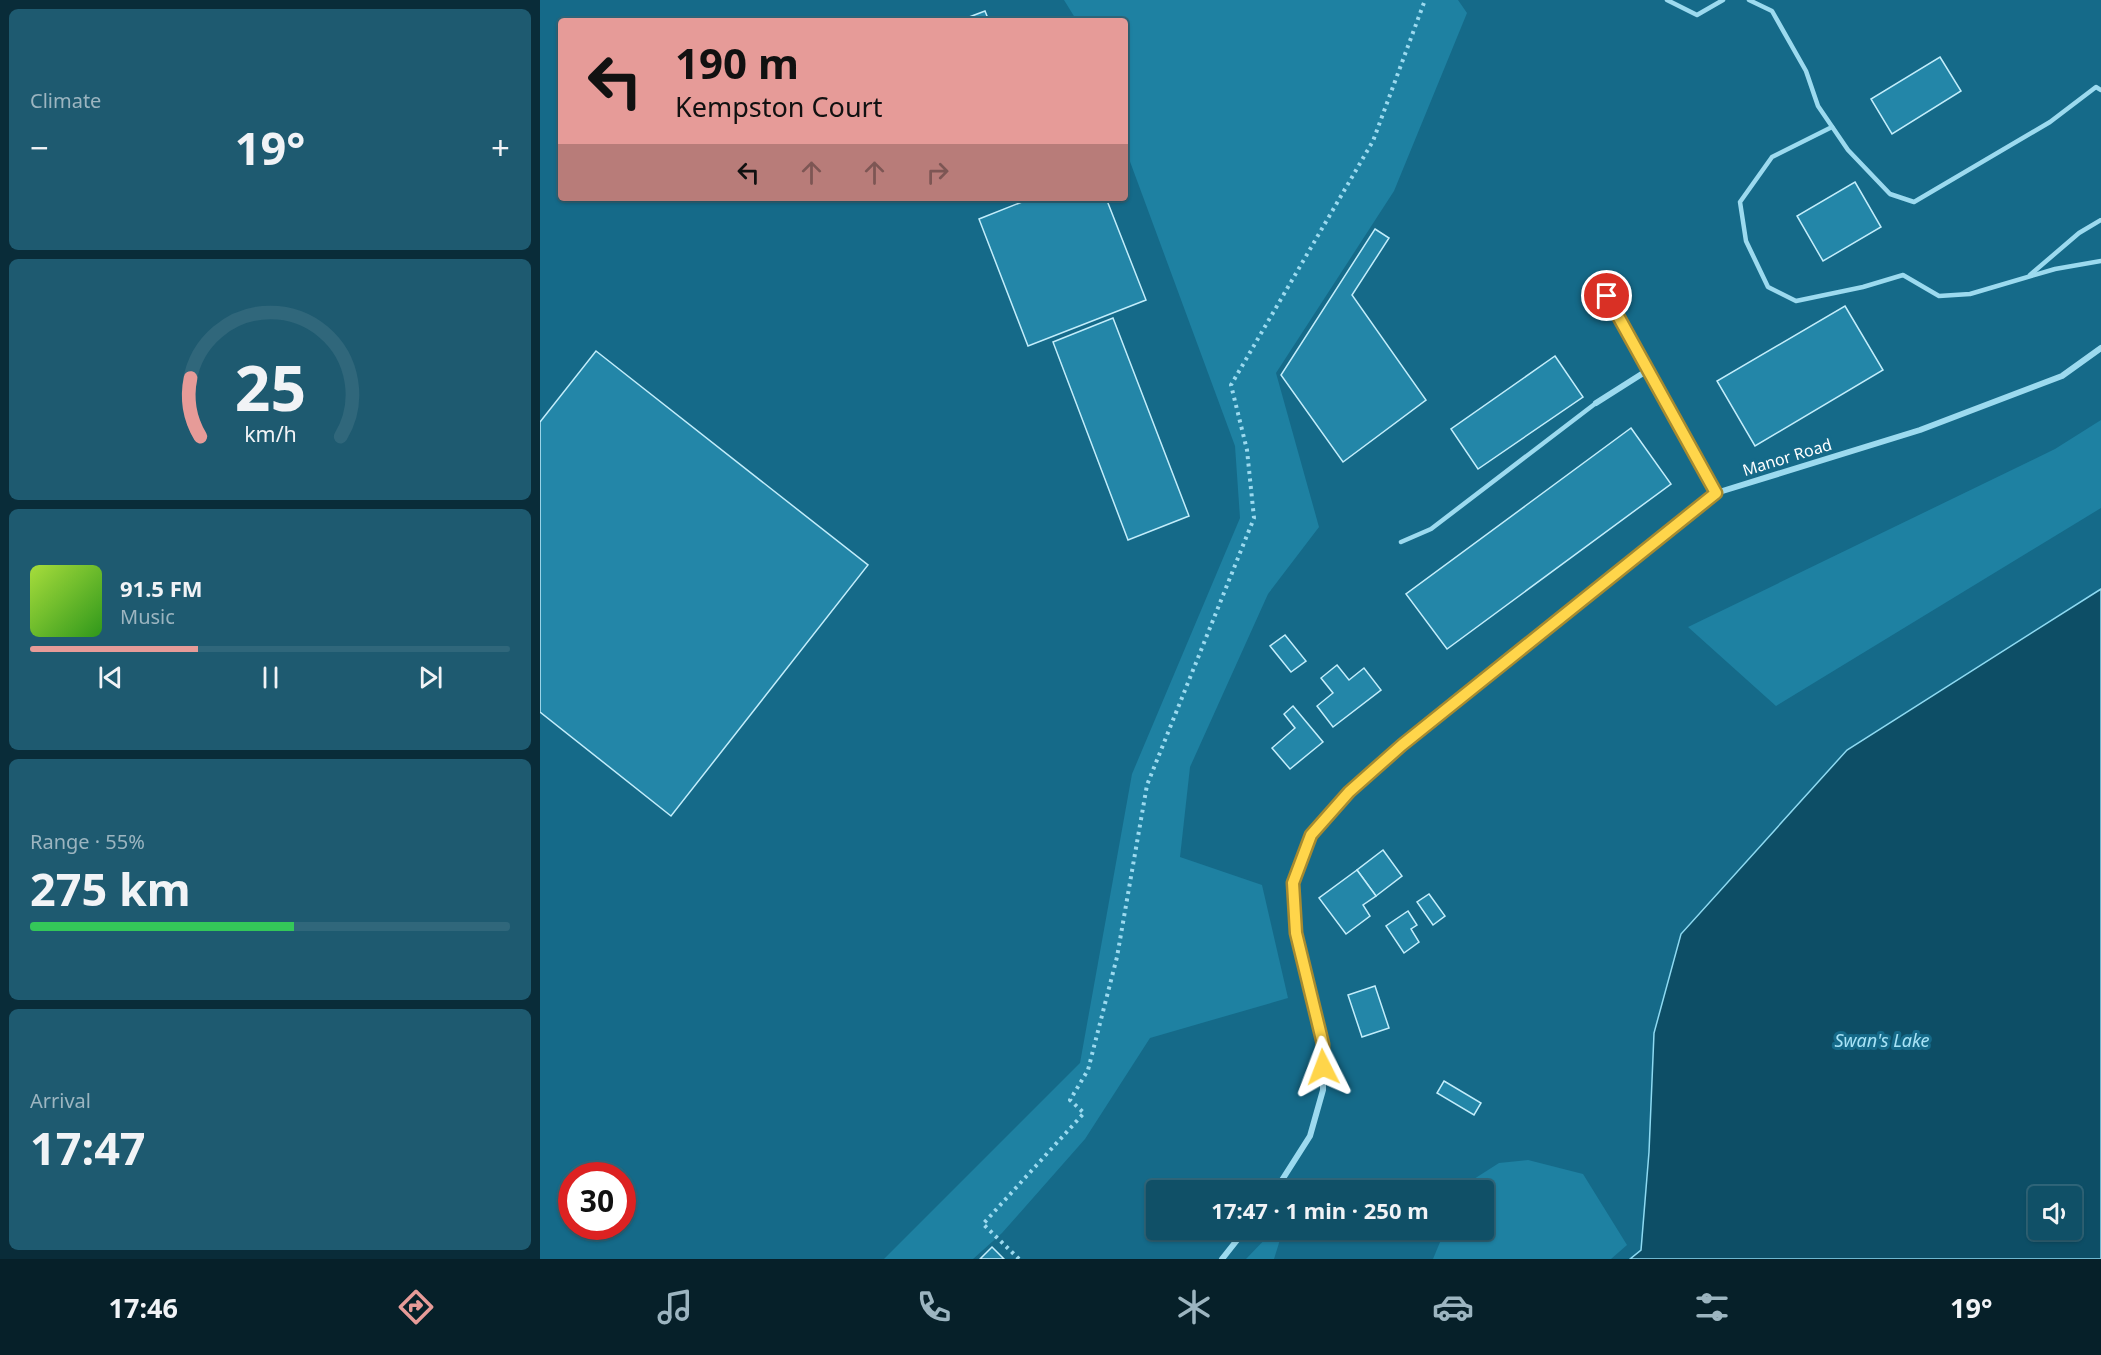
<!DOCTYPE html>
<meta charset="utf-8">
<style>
:root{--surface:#105067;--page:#1e5a70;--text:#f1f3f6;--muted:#9cb5c0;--line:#30677b;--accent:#e69b98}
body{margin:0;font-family:"Noto Sans",sans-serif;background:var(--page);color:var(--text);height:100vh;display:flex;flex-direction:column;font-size:22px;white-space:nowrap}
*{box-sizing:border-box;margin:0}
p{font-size:20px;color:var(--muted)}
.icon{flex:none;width:33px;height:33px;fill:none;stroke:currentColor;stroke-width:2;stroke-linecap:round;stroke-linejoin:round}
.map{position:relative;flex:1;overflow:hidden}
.sheet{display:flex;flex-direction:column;gap:9px;padding:9px;background:#092c39;width:540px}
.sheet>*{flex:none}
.top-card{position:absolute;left:18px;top:18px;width:570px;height:183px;border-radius:6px;box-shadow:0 2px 4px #0004,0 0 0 2px var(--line);background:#e69b98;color:#111;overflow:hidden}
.controls{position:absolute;left:1488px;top:1186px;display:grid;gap:12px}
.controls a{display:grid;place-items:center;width:54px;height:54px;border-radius:6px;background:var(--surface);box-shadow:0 2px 4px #0004,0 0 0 2px var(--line);font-size:30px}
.speed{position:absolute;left:18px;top:1162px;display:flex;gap:12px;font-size:30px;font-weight:700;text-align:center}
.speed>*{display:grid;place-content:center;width:78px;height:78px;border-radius:50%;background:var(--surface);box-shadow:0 2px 4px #0004,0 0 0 2px var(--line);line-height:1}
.speed .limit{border:9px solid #d22;background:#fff;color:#111}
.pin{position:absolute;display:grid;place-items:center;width:51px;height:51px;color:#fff;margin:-26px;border:3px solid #fff;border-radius:50%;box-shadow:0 2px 6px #0007}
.me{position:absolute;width:66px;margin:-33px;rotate:357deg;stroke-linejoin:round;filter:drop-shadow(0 0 4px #0008)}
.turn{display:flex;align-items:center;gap:21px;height:126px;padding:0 18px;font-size:27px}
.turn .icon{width:78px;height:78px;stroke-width:2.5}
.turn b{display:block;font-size:42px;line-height:51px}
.lanes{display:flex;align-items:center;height:57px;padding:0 18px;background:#0003;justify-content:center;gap:30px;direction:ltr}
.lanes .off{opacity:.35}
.big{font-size:45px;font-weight:700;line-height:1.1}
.sheet .card{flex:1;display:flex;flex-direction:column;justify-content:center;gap:9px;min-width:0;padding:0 21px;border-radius:9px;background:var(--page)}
.sheet .dial{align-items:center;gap:0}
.dial svg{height:156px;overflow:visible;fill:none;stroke:var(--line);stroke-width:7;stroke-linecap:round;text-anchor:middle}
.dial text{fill:var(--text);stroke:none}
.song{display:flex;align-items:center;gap:18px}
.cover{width:72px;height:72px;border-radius:9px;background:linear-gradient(135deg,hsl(80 70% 55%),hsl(110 70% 35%))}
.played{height:6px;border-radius:3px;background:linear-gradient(90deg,var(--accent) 35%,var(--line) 35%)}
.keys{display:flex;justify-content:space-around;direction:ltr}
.heat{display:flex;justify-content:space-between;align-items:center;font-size:33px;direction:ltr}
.charge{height:9px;border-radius:4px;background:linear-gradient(90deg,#34c759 55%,var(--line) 0)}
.trip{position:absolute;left:606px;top:1180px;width:348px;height:60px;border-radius:6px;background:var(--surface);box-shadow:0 2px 4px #0004,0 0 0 2px var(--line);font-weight:700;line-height:60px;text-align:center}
.dock{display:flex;height:96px;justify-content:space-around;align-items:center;background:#062029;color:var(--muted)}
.dock .icon{width:42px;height:42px}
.dock .on{color:var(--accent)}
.dock b{font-size:27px;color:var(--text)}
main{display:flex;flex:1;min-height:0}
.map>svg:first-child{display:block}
.green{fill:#1e81a2}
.water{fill:#0d4e66;stroke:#8edaf2;stroke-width:1.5;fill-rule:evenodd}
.building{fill:#2386a8;stroke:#c2edfb;stroke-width:1.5}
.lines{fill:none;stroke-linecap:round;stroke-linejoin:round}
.path{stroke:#9cdaef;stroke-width:4;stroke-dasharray:3 4.5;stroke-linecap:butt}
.service{stroke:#9cdaef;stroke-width:4.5}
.minor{stroke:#9cdaef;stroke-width:6}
.route-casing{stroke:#a68a30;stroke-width:15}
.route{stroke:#ffd54a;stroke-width:10}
.labels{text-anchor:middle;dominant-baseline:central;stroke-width:6;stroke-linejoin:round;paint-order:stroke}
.street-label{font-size:16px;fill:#fff;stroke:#156a89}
.water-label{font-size:18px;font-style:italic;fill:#a8e3f6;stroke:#156a89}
</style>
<main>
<section class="sheet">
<div class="card"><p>Climate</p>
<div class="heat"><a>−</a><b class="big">19°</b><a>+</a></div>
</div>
<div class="card dial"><svg viewBox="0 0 100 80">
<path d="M14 69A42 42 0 1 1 86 69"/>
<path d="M14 69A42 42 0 0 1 9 39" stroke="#e69b98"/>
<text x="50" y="56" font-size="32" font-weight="700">25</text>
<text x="50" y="72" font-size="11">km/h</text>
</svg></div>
<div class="card">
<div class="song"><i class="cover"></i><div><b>91.5 FM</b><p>Music</p></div></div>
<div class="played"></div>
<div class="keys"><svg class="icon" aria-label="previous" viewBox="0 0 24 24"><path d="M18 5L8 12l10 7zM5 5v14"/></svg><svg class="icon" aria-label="pause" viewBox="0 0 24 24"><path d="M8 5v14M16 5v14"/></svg><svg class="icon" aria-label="next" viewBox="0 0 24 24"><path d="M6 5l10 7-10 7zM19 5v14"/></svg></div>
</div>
<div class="card"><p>Range · 55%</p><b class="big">275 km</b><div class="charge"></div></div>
<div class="card"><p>Arrival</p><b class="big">17:47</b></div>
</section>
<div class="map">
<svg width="1561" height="1259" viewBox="0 0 1561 1259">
<rect width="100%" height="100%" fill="#156a89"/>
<g class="green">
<polygon points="524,0 918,0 927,13 854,191 736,373 779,527 728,594 650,767 640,857 722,885 748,998 610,1038 545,1139 462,1233 433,1259 344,1259 540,1063 592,774 700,518 695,446 585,148 585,21 537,21"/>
<polygon points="1561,420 1561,508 1236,706 1148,627 1515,449"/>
<polygon points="988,1160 1043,1174 1087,1245 1071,1259 893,1259 905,1230 944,1230 944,1191 921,1191 923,1186 959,1163"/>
<polygon points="734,1230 743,1230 734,1259 706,1259"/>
</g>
<path class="water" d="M 1561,589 L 1561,1259 L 1090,1259 L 1101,1250 L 1109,1152 L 1114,1033 L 1141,934 L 1307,750 ZM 1498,1197 L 1532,1197 L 1532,1230 L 1498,1230 Z"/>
<g class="building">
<polygon points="445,11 449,21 425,21 424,19"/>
<polygon points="1400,57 1421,91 1352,134 1331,99"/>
<polygon points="1315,182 1341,227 1283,261 1257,216"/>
<polygon points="492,198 566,198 606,300 488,346 439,219"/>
<polygon points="835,229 849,238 812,295 886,400 803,462 741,375"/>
<polygon points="1305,306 1343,370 1215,446 1177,381"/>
<polygon points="573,318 649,516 588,540 513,342"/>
<polygon points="56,351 328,565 131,816 0,712 0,422"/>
<polygon points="1015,356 1043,397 938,469 911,429"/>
<polygon points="1091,428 1131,484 907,649 866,594"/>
<polygon points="745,635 766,661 751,672 730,646"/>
<polygon points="797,665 809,680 824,668 841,690 793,727 777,706 793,693 781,678"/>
<polygon points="753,706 783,742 750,769 732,748 755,728 744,714"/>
<polygon points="843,850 862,876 836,896 817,870"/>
<polygon points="817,870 836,896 823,905 830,916 806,934 779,898"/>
<polygon points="889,894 905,916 893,925 877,902"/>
<polygon points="868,911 877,925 871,929 879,942 864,953 846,926"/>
<polygon points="835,986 849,1028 822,1037 808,995"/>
<polygon points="904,1081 941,1103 934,1115 897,1093"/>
<polygon points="452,1247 464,1259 440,1259"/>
</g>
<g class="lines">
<polyline class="path" points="479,1259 443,1224 544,1113 530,1100 548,1070 577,957 607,785 714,518 707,450 691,385 833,141 885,0"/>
<g class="service">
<polyline points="1127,0 1157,15 1183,0"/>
<polyline points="1209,0 1232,11 1266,71 1278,106 1308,150 1350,194 1374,202 1510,122 1556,87 1561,90"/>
<polyline points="1292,127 1232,157 1200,202 1206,241 1228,287 1256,301 1323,287 1363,275 1399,296 1430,294 1515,269 1561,261"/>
<polyline points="1490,275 1539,233 1561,220"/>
<polyline points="861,542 891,529 1056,403"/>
</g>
<g class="minor">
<polyline points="1067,296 1176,493"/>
<polyline points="1056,403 1108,370"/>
<polyline points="735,1191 770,1136 783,1090 783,1044 756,933 753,883 771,835 809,792 862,745 1176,493 1380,430 1522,376 1561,348"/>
<polyline points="682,1259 705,1230"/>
</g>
</g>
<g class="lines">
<defs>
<polyline id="route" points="783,1067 783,1044 756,933 753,883 771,835 809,792 862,745 1176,493 1067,296"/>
</defs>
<use href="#route" class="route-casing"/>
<use href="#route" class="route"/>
</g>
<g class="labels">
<g class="street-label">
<text transform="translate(1247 457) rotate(-17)">Manor Road</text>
</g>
<g class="water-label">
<text x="1342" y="1040">Swan's Lake</text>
</g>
</g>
</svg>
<div class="controls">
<a><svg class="icon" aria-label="sound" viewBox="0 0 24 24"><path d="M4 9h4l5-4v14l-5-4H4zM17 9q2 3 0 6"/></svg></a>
</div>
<div class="speed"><div class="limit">30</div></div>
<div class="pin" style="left:1067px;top:296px;background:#d93025"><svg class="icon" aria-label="arrive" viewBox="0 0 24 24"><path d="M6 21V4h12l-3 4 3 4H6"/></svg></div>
<svg class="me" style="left:783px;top:1067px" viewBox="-20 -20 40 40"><path d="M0-17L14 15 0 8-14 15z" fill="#ffd54a" stroke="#fff" stroke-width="4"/></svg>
<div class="trip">17:47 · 1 min · 250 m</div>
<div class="top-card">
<div class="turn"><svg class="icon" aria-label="left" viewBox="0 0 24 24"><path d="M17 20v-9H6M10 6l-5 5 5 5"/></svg><div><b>190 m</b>Kempston Court</div></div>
<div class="lanes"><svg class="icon" aria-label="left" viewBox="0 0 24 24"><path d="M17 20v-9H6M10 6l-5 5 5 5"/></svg><svg class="icon off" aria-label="ahead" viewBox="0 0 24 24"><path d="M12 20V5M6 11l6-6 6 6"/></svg><svg class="icon off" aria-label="ahead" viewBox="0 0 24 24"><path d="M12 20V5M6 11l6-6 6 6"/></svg><svg class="icon off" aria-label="right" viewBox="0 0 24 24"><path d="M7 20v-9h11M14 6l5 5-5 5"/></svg></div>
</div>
</div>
</main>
<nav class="dock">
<b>17:46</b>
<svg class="icon on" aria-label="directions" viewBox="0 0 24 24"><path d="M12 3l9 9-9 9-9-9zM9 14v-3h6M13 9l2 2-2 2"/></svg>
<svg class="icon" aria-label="music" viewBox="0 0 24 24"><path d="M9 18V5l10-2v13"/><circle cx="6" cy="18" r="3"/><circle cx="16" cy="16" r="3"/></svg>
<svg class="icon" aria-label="phone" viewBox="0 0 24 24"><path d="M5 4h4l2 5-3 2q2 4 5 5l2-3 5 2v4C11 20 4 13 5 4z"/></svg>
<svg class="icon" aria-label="climate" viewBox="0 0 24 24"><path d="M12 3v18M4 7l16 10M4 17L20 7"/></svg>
<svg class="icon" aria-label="car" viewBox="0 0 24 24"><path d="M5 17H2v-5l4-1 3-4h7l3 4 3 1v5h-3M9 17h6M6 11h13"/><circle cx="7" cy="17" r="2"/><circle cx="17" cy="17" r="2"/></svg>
<svg class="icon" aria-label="filters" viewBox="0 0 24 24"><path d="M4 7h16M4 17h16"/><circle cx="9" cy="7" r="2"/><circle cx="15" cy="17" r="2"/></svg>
<b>19°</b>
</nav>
